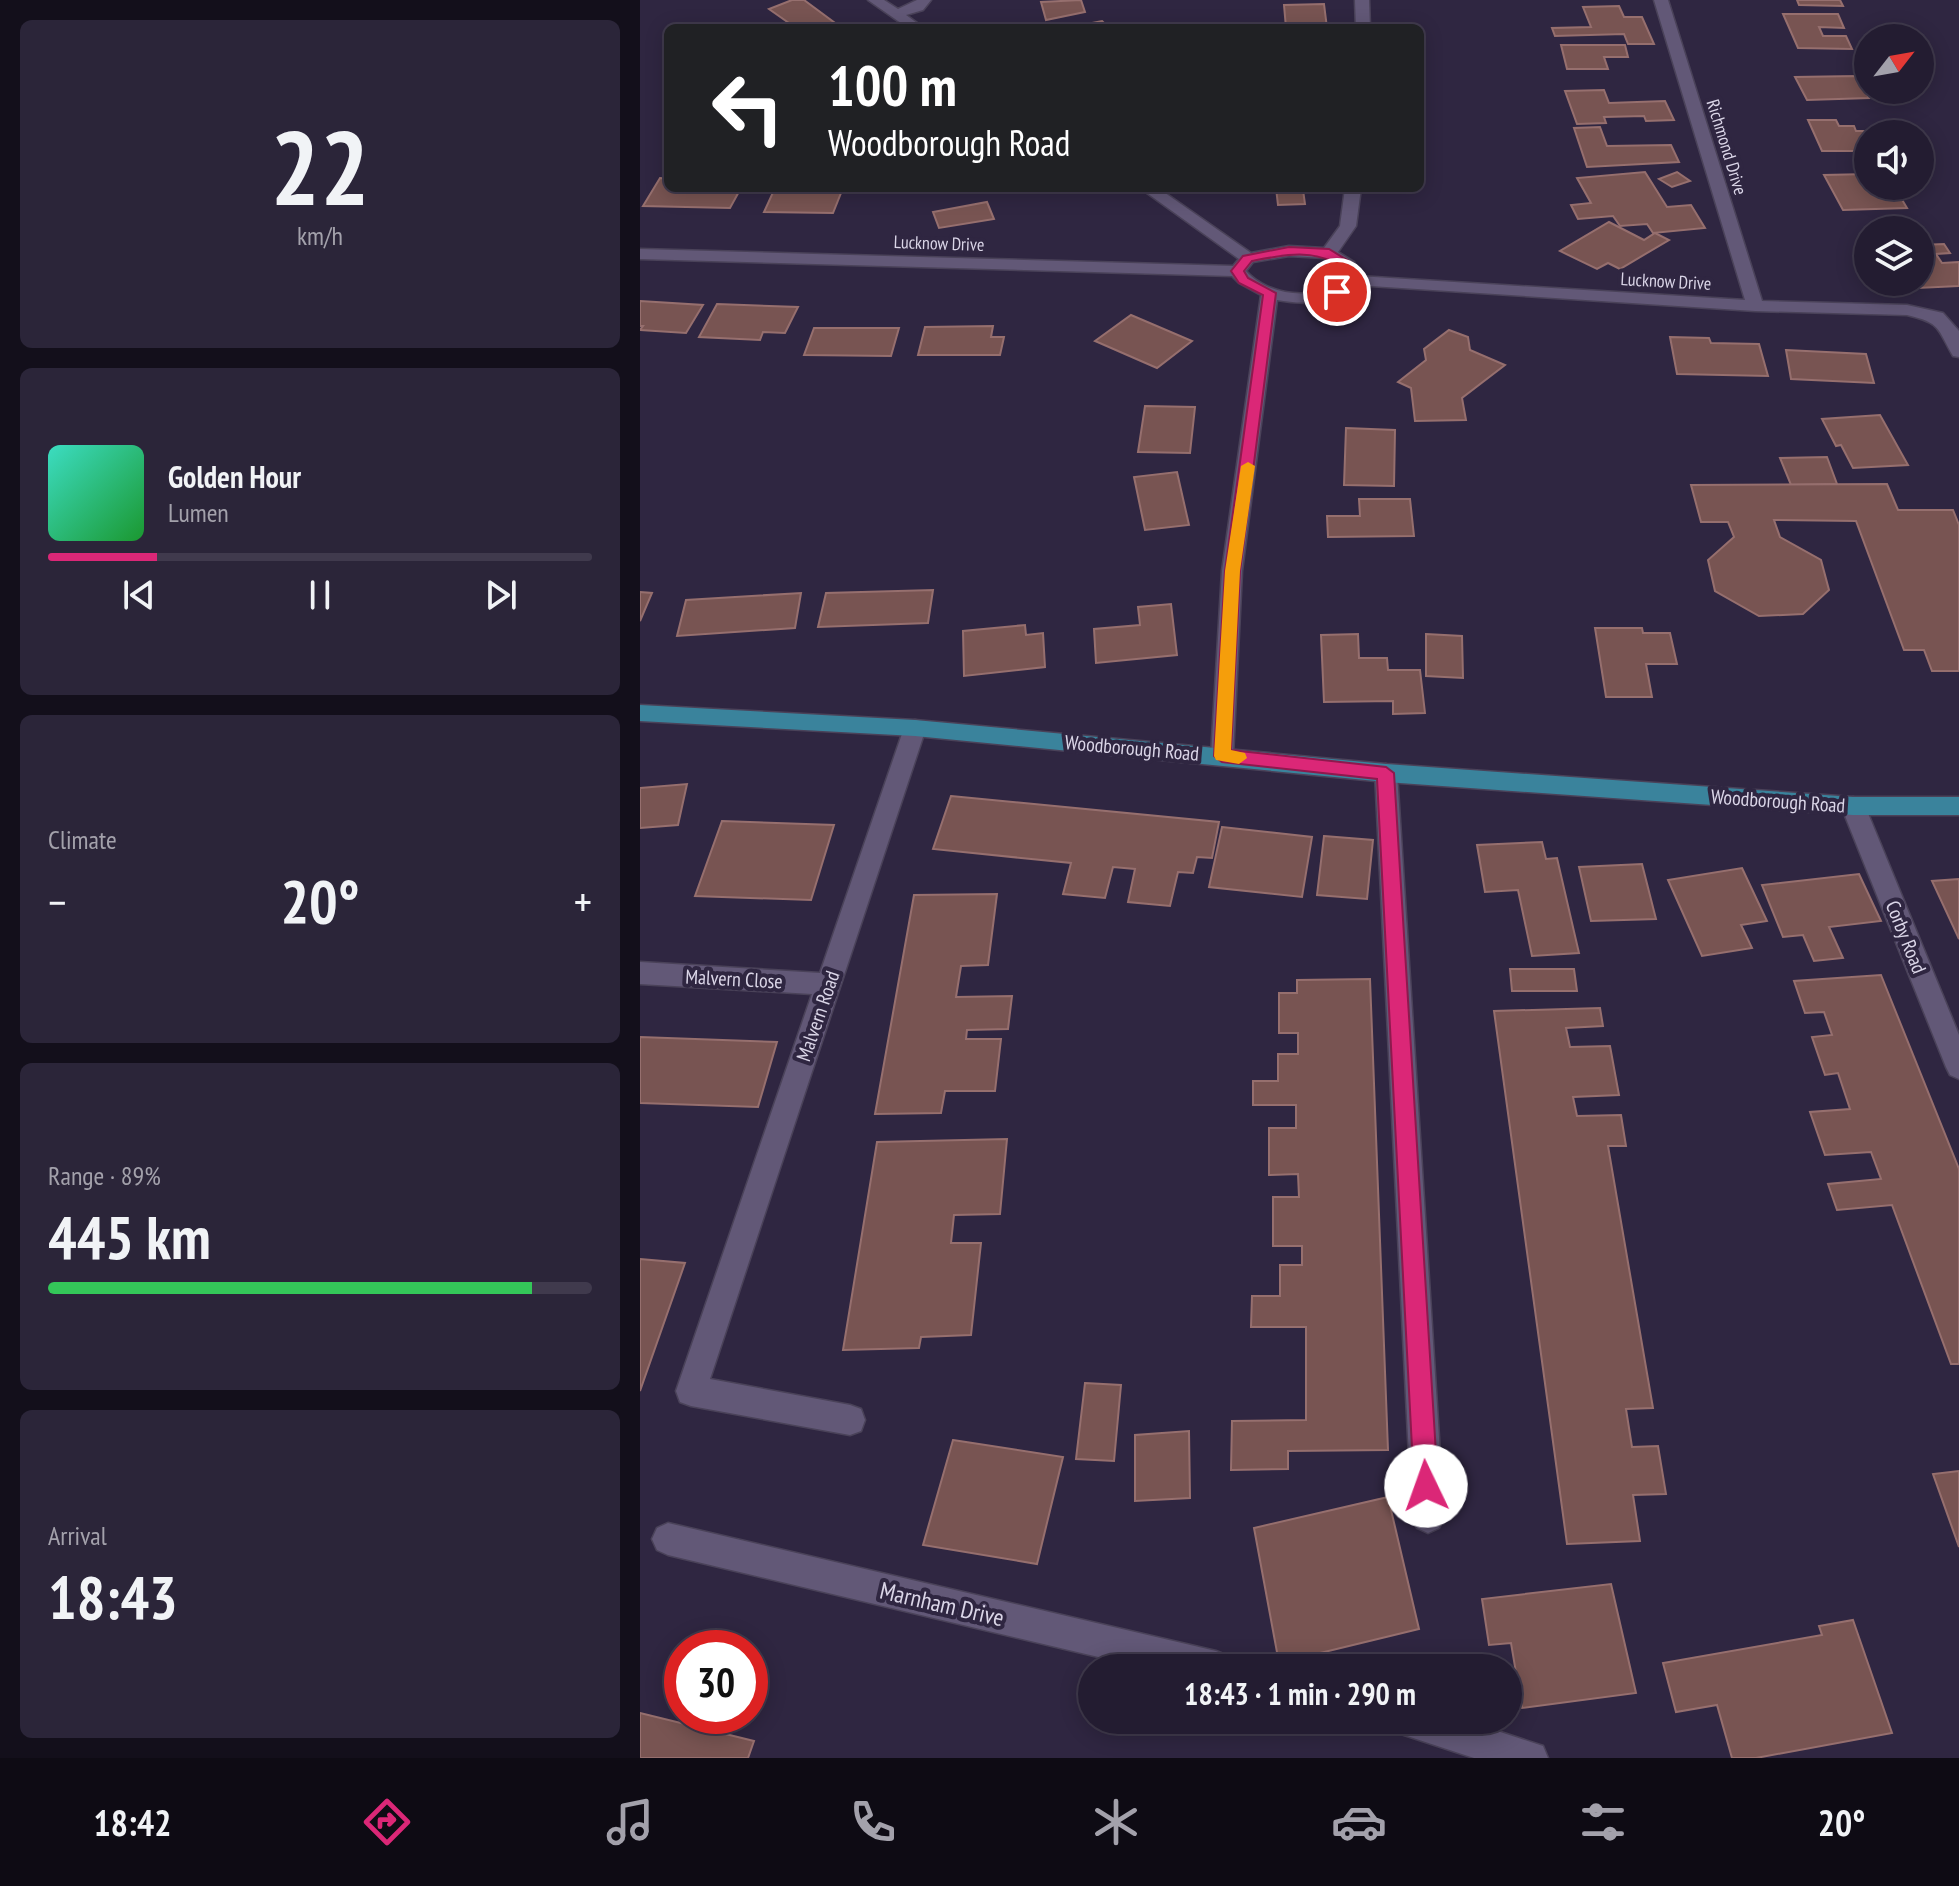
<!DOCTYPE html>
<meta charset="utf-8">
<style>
:root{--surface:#231c31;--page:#2b2539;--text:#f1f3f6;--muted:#a3a1ab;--line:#403a4d;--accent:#db2777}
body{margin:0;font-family:"PT Sans Narrow",sans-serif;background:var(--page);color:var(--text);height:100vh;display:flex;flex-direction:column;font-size:30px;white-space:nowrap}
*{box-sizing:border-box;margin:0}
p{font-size:26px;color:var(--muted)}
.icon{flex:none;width:44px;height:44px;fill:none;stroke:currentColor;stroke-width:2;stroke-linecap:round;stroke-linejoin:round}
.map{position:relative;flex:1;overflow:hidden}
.drawer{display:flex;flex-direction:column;gap:20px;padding:20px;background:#130f1b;width:640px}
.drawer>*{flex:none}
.banner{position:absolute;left:24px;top:24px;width:760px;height:168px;border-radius:12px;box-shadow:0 4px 20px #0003,0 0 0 2px var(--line);background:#202124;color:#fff;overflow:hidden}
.needle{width:52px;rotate:59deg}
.fabs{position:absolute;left:1214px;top:24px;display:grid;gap:16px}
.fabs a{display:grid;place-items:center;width:80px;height:80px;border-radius:50%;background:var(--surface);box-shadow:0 4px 20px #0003,0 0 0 2px var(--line);font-size:40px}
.speed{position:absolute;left:24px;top:1630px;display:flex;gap:16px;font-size:40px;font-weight:700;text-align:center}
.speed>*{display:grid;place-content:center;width:104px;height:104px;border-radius:50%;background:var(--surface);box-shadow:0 4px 20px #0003,0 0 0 2px var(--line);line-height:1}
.speed .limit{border:12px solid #d22;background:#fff;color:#111}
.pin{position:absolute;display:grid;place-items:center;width:68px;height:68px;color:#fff;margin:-34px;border:4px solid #fff;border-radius:50%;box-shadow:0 2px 8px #0007}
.me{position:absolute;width:88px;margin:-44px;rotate:357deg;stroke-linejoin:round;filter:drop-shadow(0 0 6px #0008)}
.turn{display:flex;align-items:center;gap:28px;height:168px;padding:0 32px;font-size:36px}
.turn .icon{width:104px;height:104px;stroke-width:2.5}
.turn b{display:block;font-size:56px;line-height:68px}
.big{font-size:60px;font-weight:600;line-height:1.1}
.drawer .widget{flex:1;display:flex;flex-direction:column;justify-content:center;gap:12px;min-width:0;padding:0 28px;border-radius:12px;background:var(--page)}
.drawer .dial{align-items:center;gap:0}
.dial b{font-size:104px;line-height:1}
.song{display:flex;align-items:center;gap:24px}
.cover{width:96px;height:96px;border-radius:12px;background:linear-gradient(135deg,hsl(170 70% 55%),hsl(130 70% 35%))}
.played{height:8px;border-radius:4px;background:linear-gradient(90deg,var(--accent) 20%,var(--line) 20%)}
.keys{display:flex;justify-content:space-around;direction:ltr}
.heat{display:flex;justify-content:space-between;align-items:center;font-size:44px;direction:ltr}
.charge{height:12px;border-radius:6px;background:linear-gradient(90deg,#34c759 89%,var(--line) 0)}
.trip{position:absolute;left:438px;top:1654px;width:444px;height:80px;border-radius:40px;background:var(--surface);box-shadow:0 4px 20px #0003,0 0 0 2px var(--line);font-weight:600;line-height:80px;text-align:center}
.menu{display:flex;height:128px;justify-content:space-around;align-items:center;background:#0e0b14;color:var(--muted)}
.menu .icon{width:56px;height:56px}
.menu .active{color:var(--accent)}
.menu b{font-size:36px;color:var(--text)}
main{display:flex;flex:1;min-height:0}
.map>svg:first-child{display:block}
.building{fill:#785452;stroke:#966f6e;stroke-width:2}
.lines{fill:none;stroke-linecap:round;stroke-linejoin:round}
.minor-casing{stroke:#4a4259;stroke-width:3}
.major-casing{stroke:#4a4259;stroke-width:3}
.minor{fill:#625877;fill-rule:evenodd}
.major{fill:#3a839c;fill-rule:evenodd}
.route{fill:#db2777;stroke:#8e194d;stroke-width:2}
.slow{fill:#f59e0b}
.labels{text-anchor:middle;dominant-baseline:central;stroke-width:8;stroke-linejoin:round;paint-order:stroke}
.far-street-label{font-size:18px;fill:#dad5e7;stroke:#2f2641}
.street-label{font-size:20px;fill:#dad5e7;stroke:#2f2641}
.near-street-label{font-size:24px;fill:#dad5e7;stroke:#2f2641}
</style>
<main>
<section class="drawer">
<div class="widget dial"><b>22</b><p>km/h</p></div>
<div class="widget">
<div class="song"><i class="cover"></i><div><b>Golden Hour</b><p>Lumen</p></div></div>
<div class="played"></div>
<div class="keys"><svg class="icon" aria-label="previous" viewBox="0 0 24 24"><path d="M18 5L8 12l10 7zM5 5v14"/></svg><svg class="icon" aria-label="pause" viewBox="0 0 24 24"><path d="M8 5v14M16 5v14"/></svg><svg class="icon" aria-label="next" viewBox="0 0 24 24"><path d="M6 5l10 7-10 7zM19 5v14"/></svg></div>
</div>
<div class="widget"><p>Climate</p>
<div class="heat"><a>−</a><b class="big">20°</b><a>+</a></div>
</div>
<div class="widget"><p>Range · 89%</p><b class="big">445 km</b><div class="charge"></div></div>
<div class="widget"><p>Arrival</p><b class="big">18:43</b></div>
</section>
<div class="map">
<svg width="1319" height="1758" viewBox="0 0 1319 1758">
<rect width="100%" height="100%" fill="#2f2641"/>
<g class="building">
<polygon points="152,0 164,0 199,26 156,28 129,9"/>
<polygon points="441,0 445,12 406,20 401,2"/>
<polygon points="1157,0 1200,0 1203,6 1159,5"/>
<polygon points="684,4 687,28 646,28 644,5"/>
<polygon points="979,6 984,17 1002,17 1014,44 988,44 984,34 915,36 912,28 951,27 943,7"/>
<polygon points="1143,14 1198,14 1204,28 1179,27 1183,36 1206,36 1212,49 1158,48"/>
<polygon points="462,21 469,28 426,28"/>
<polygon points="921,45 985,45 988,57 964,57 968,69 927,69"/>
<polygon points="1216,76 1229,98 1167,100 1155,77"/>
<polygon points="964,90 969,103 1025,101 1034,120 1006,121 1004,116 964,117 966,123 937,124 925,91"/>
<polygon points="1168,120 1196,120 1199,126 1214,126 1216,131 1225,131 1228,151 1182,151"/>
<polygon points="960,127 967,146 1031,145 1039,162 947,167 934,128"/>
<polygon points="1005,172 1027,207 1051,205 1065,228 1013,233 1007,224 980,226 973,216 938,219 931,205 951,203 937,178"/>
<polygon points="1037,172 1050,181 1032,187 1019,179"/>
<polygon points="1228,174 1228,186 1254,186 1267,208 1203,210 1184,175"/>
<polygon points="20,178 28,179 28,188 101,188 90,208 3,206"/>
<polygon points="135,188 203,188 193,213 124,212"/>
<polygon points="636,188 678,188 679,190 663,190 665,204 638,205"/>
<polygon points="347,202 354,219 299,228 293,212"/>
<polygon points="969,222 1004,240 1015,233 1029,240 980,269 968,263 957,269 920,251"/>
<polygon points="1304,244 1310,253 1296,254 1302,263 1319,262 1319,286 1256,289 1252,282 1280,282 1280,245"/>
<polygon points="0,301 63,305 46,333 0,330 3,326 0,326"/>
<polygon points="77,304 158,307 145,333 123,332 120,340 59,337"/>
<polygon points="491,315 552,341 517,368 455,341"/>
<polygon points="353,326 351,337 364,337 360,355 278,355 285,327"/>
<polygon points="174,328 259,328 251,356 164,355"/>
<polygon points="809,330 828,337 830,350 865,365 822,398 826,420 775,421 771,388 758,382 786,360 784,349"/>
<polygon points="1030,337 1069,338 1071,343 1119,344 1128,376 1037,374"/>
<polygon points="1146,350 1226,354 1234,383 1151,379"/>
<polygon points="505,406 555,407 550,453 498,452"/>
<polygon points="1240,415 1268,465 1213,468 1201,445 1196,446 1182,419"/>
<polygon points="706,428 755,430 754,486 704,485"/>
<polygon points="1187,457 1197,484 1151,485 1140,458"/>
<polygon points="537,472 549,525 505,530 494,477"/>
<polygon points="1247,484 1258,510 1313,510 1319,525 1319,671 1292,671 1284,650 1264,650 1216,521 1134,520 1140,537 1181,560 1189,590 1163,614 1119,616 1075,591 1068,560 1094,537 1088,522 1061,522 1051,485"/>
<polygon points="719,499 770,499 774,536 688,537 687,516 720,516"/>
<polygon points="293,590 288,623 178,627 186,593"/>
<polygon points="0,592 12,593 0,621"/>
<polygon points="161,593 155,628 37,636 46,600"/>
<polygon points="531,604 537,655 456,663 454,629 500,625 498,607"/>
<polygon points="385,625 386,635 403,633 405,667 324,676 323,631"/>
<polygon points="955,628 1002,628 1003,633 1030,633 1037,664 1006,664 1012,697 966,697"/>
<polygon points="718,634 719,658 747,658 748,670 780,670 785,713 753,714 753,701 684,702 681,635"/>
<polygon points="786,634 822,636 823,678 786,676"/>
<polygon points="47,784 38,825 0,828 0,788"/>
<polygon points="311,796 579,822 572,858 557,857 553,873 538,872 530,906 488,902 495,869 473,867 465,898 423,894 431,863 293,849"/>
<polygon points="82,821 194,825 171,900 55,896"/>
<polygon points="582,827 672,837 662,897 569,887"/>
<polygon points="684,836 733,840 727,899 677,895"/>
<polygon points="902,842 906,859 917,858 939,953 892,956 878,890 845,892 837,845"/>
<polygon points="1002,864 1016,919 951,921 939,867"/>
<polygon points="1102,868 1127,921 1101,925 1112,948 1062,956 1028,880"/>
<polygon points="1219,874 1241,921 1189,927 1203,958 1174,961 1163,935 1143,937 1122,885"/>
<polygon points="1319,879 1319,939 1292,881"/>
<polygon points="357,894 348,965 321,966 316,997 372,996 368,1029 327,1030 326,1039 361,1039 355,1091 305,1091 301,1113 235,1114 274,895"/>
<polygon points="870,969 934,969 937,991 872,991"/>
<polygon points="1241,975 1319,1169 1319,1364 1311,1364 1252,1205 1197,1210 1188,1184 1241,1179 1231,1152 1185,1155 1170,1112 1210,1109 1198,1073 1185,1075 1172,1037 1192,1035 1184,1012 1165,1013 1154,981"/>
<polygon points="730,979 748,1450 648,1451 648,1469 591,1470 592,1421 666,1420 666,1327 611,1327 612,1296 640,1296 640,1265 662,1265 662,1246 633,1246 633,1197 659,1197 658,1174 629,1175 629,1128 656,1128 656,1105 613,1105 613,1081 638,1081 638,1054 658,1054 658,1033 639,1033 639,993 657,993 657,980"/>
<polygon points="960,1008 963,1026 926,1028 930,1047 970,1046 979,1095 933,1097 937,1116 981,1115 986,1146 968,1146 1013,1408 986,1409 992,1447 1018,1446 1026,1494 993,1495 1000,1541 927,1544 854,1011"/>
<polygon points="0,1037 137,1042 118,1107 0,1103"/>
<polygon points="367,1139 360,1214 314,1215 311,1243 341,1243 331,1335 281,1337 279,1348 203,1350 237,1142"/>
<polygon points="0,1259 45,1263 0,1391"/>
<polygon points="445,1383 481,1385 474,1461 436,1459"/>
<polygon points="549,1431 550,1498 495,1501 495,1435"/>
<polygon points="313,1440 423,1457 397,1564 283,1545"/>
<polygon points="1319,1471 1319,1547 1293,1474"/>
<polygon points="748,1497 779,1629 639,1663 614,1528"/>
<polygon points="971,1584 996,1693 882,1708 871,1643 849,1645 842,1599"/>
<polygon points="1213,1620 1252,1733 1116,1758 1092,1758 1077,1705 1036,1712 1023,1663 1182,1635 1179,1626"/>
<polygon points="0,1713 114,1741 108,1758 0,1758"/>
</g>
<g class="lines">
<defs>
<g id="minor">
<polygon points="228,0 244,0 258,9 277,0 291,0 283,10 266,15 284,28 268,28"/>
<polygon points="715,0 729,0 730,28 716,28"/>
<path d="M 1014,0 L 1028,0 L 1122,301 L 1267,305 L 1303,313 L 1319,331 L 1319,357 L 1313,356 C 1297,328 1301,323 1267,315 L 1115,311 L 715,285 C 694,304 664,305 637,300 L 602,571 L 593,756 L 590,762 L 582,764 L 574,762 L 571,756 L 582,571 L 621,295 L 599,283 L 592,276 L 0,259 L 0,249 L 593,266 L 599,259 L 500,188 L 518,188 L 611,253 L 649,246 L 684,248 L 700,226 L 705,188 L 721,188 L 716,226 L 698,252 L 714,262 L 718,276 L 1105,300 ZM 649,256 L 685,258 L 700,267 L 703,279 C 677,302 628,296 606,271 L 613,262 Z"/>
<polygon points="275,720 283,722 286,728 70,1379 210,1405 221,1409 225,1420 221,1431 210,1435 51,1406 40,1402 36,1391 172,994 0,984 0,962 180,973 264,728 267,722"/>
<polygon points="746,764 754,767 757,773 804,1517 799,1528 788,1533 777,1528 772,1517 735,773 738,767"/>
<polygon points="1213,797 1221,800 1225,806 1319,1035 1319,1079 1310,1075 1306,1067 1201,806 1205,800"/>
<polygon points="28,1523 576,1651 588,1656 593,1668 505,1668 28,1555 17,1550 12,1539 17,1528"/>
<polygon points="750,1720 824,1720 903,1746 908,1758 834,1758 755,1732"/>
</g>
<polygon id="major" points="0,705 275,720 746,764 1213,797 1319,797 1319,815 1213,815 746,782 275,736 0,721"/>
</defs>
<use href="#minor" class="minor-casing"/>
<use href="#major" class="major-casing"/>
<use href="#minor" class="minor"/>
<use href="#major" class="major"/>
</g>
<path class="route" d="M 649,247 L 689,249 L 712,263 L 717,280 L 701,295 L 692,295 L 692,289 L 704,279 L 702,267 C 674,248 643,255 612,261 L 604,271 L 608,278 L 636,293 L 600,571 L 591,750 L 746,767 L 754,773 L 798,1486 L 795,1494 L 786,1498 L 778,1494 L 774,1486 L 737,779 L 582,762 L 574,756 L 585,571 L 623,295 L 599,283 L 591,271 L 603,256 Z"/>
<polygon class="slow" points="608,462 615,466 600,571 591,750 605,753 607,758 599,764 576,760 574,756 585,571 601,466"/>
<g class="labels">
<g class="far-street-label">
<text transform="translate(1087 147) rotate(73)">Richmond Drive</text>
<text transform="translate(299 243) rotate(2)">Lucknow Drive</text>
<text transform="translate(1026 281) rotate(3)">Lucknow Drive</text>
</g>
<g class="street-label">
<text transform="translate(492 748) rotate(5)">Woodborough Road</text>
<text transform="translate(1138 801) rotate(4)">Woodborough Road</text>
<text transform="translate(1266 937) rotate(68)">Corby Road</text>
<text transform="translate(94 979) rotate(3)">Malvern Close</text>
<text transform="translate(178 1016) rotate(-71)">Malvern Road</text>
</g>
<g class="near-street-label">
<text transform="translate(302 1604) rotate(13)">Marnham Drive</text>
</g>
</g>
</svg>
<div class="fabs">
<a><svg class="needle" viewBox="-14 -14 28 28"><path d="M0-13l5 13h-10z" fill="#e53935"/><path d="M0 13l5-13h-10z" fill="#a3a1ab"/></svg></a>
<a><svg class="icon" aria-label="sound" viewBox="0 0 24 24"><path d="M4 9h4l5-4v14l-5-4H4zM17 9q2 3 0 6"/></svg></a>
<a><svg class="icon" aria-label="layers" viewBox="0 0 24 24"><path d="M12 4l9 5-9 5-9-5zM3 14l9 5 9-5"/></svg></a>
</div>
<div class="speed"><div class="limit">30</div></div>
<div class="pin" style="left:697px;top:292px;background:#d93025"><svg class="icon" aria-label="arrive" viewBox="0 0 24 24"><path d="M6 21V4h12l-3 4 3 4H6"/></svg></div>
<svg class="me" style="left:786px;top:1486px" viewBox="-20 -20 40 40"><circle r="19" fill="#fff"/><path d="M0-13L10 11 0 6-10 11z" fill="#db2777"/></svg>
<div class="trip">18:43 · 1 min · 290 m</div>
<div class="banner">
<div class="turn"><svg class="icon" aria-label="left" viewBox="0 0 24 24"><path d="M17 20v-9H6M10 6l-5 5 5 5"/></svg><div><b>100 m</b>Woodborough Road</div></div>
</div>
</div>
</main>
<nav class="menu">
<b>18:42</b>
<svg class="icon active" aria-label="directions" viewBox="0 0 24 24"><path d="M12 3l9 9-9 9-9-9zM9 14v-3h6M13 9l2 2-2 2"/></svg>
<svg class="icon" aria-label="music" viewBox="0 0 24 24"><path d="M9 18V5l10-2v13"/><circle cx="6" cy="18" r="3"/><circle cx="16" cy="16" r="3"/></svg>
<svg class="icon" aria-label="phone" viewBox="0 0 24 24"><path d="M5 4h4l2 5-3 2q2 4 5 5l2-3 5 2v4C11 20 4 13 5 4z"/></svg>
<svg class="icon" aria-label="climate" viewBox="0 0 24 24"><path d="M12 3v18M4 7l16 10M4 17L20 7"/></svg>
<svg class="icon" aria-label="car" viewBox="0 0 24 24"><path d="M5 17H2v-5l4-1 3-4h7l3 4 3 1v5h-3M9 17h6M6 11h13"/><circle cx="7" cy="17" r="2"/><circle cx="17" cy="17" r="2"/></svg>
<svg class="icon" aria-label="filters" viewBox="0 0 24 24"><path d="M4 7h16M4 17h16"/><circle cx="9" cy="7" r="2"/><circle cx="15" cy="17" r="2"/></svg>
<b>20°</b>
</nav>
